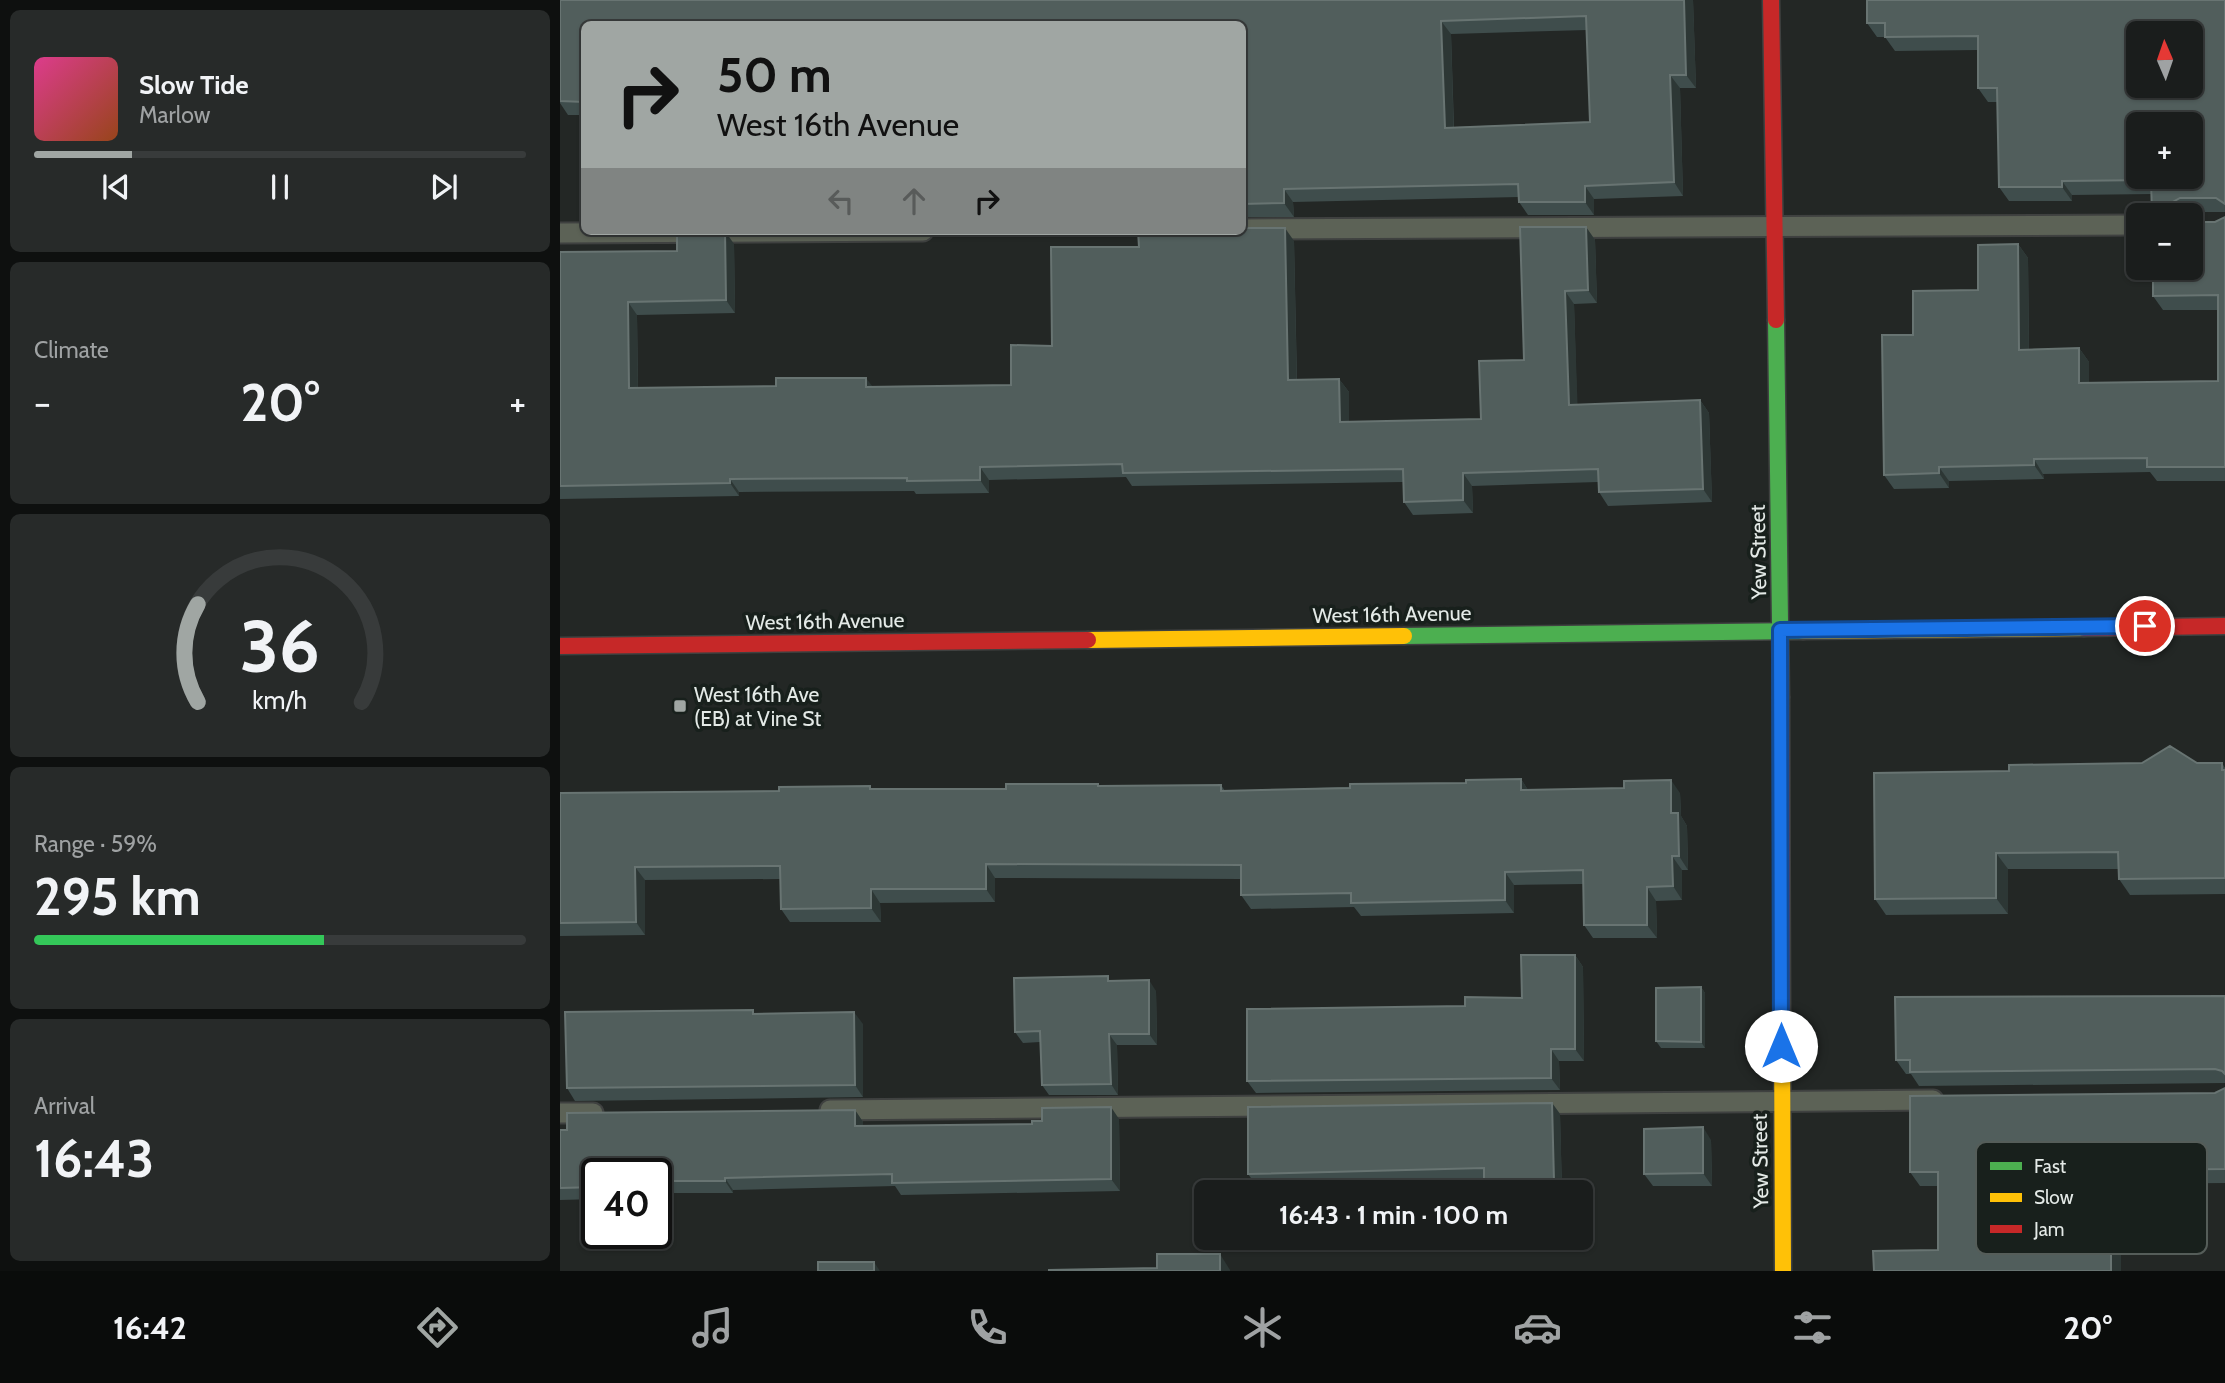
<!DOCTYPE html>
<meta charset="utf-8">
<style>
:root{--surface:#1a1d1c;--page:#272a29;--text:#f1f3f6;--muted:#9fa2a3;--line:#383b3b;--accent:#a0a6a3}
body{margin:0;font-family:Cabin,sans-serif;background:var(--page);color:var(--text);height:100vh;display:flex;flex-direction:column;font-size:26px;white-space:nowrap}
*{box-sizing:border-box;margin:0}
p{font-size:23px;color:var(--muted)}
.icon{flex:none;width:38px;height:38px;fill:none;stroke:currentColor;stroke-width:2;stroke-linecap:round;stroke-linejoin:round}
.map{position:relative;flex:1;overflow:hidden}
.panel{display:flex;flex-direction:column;gap:10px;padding:10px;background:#0e100f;width:560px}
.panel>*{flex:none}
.top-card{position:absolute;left:21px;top:21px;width:665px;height:214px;border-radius:10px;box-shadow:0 2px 5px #0004,0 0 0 2px var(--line);background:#a0a6a3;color:#111;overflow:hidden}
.needle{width:46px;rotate:358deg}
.controls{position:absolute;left:1566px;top:21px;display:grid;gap:14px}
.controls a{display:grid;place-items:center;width:77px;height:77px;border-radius:10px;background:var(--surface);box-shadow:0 2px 5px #0004,0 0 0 2px var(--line);font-size:35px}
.speed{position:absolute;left:21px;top:1158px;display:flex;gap:14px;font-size:35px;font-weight:700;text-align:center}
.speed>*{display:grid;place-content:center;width:91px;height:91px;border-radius:50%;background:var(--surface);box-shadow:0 2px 5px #0004,0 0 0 2px var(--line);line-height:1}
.speed .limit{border:4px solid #111;border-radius:10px;background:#fff;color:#111}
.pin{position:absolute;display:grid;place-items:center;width:60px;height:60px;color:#fff;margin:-30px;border:4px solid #fff;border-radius:50%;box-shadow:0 2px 7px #0007}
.me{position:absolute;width:77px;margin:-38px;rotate:0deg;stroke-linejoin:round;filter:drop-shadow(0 0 5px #0008)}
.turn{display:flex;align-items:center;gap:24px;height:147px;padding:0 21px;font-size:32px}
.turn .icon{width:91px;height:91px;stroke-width:2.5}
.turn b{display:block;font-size:49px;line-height:60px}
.lanes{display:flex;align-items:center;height:66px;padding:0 21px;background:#0003;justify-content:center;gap:35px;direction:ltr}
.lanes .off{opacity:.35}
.big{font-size:52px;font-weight:700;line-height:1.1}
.panel .widget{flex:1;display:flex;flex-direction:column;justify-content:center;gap:10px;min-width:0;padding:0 24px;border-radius:10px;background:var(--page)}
.panel .dial{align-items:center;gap:0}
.dial svg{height:182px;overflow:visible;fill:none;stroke:var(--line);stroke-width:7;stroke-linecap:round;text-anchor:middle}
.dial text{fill:var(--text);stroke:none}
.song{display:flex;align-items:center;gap:21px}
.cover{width:84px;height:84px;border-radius:10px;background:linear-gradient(135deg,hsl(330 70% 55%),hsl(20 70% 35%))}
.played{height:7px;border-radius:4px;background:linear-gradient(90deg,var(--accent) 20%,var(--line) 20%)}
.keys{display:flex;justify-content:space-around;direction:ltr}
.heat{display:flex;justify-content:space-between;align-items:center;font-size:38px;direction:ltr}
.charge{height:10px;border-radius:5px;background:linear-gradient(90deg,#34c759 59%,var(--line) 0)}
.trip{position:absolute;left:634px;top:1180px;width:399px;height:70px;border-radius:10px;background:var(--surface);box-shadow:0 2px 5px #0004,0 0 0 2px var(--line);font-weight:700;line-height:70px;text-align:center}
.menu{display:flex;height:112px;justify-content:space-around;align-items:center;background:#0a0c0b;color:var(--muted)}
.menu .icon{width:49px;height:49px}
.menu .on{color:var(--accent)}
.menu b{font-size:32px;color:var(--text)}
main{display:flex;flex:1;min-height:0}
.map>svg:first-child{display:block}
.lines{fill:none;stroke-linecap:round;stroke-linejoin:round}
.lane-casing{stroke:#3f4140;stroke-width:23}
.fast-casing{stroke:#3f4140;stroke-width:19}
.slow-casing{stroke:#3f4140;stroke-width:19}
.jam-casing{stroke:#3f4140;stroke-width:19}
.lane{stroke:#5c6256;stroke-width:19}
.fast{stroke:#4caf50;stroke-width:16}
.slow{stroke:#ffc107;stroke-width:16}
.jam{stroke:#c62828;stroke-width:16}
.wall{fill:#3f4d4c;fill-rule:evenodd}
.shaded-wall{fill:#2d3735}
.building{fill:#515e5c;stroke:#687472;stroke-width:2;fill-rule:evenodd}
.route-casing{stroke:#114b97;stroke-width:18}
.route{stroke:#1a73e8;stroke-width:12}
.poi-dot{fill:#a0a6a3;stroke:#18201c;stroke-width:2.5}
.labels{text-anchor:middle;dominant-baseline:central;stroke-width:7;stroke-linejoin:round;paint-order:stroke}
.street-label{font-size:21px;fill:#e4eae7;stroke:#18201c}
.poi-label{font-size:21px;fill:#e4eae7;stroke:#18201c;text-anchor:start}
.key{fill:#18201c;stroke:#555d59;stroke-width:2}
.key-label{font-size:19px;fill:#e4eae7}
</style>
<main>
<section class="panel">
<div class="widget">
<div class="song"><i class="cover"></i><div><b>Slow Tide</b><p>Marlow</p></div></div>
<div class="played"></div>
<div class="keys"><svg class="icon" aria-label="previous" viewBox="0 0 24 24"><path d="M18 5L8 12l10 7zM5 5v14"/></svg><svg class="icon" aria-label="pause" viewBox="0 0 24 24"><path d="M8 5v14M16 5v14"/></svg><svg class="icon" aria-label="next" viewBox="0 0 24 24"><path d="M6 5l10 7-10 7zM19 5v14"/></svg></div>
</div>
<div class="widget"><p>Climate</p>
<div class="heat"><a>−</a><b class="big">20°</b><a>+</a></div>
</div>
<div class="widget dial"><svg viewBox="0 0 100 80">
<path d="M14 69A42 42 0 1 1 86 69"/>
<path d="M14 69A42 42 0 0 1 14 26" stroke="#a0a6a3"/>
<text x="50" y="56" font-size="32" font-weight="700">36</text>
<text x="50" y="72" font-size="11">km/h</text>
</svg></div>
<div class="widget"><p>Range · 59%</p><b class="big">295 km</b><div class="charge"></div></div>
<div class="widget"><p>Arrival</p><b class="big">16:43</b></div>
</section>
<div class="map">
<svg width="1665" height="1271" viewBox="0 0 1665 1271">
<rect width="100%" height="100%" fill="#232725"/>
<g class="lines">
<defs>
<g id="lane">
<polyline points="682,229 1578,225"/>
<polyline points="0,233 363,231"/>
<polyline points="270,1110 1373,1100"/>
<polyline points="0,1113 33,1113"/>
</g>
<g id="fast">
<polyline points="1216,320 1221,697"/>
<polyline points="844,636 1243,631"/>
</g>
<g id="slow">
<polyline points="1243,631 1524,628"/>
<polyline points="528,640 844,636"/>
<polyline points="1222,1025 1223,1271"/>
</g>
<g id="jam">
<polyline points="1211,0 1216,320"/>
<polyline points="1524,628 1665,626"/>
<polyline points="0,646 528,640"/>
<polyline points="1221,697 1222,1025"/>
</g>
</defs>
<use href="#lane" class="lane-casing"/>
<use href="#fast" class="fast-casing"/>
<use href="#slow" class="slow-casing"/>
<use href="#jam" class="jam-casing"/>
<use href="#lane" class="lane"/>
<use href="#fast" class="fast"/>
<use href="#slow" class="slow"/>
<use href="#jam" class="jam"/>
</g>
<g class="wall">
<path d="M 0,0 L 1133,0 L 1136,88 L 1120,88 L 1123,196 L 1034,199 L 1034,215 L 968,215 L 959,202 L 959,197 L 733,202 L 734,217 L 682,217 L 682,24 L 24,24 L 24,115 L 8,115 L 0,103 ZM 1027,30 L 1030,122 L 894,127 L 891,34 Z"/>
<polygon points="1665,0 1665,212 1630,212 1624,215 1592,215 1592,194 1512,195 1512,201 1449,201 1439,187 1438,102 1428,102 1418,88 1418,50 1335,51 1325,37 1317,37 1307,23"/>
<polygon points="1665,217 1665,481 1597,481 1590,472 1483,474 1484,479 1389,481 1389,488 1334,489 1324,475 1353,335 1418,290 1458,244 1468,258 1469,349 1519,348 1529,362 1529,383 1658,381 1658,310 1603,310 1593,296 1655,222"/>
<polygon points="1026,227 1035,240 1037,303 1014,304 1017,405 1140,400 1149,413 1152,502 1048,506 1039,492 1038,482 912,486 913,513 853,515 844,502 843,482 572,486 566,477 429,480 429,493 356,494 354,491 179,492 179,496 0,499 0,252 117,251 174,244 175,313 77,315 78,388 451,385 492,346 579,247 734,241 737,380 779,379 789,392 789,422 921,419 964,360"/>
<polygon points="1637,763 1662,763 1665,768 1665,894 1570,895 1559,879 1559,869 1448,869 1448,914 1326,915 1315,899 1449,771"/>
<polygon points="961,779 968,790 1120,793 1121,816 1127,826 1128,870 1122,870 1122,900 1096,901 1097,938 1033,938 1024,925 1023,884 954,885 954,913 801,916 794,907 691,909 681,895 681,879 435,878 435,902 320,903 321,922 230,922 221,909 220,879 85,880 85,935 0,936 0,793 312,789 446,789 538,784 540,786 661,785 665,791 906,783"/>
<polygon points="1015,955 1023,967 1024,1061 999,1061 1000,1090 696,1093 687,1081 905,1006 962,998"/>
<polygon points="551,981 596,991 597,1045 557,1045 558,1095 489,1095 482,1085 480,1042 463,1043 455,1032"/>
<polygon points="1141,987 1145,993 1145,1048 1101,1048 1096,1041"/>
<polygon points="1665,996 1665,1083 1359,1086 1351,1074 1346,1074 1336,1060"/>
<polygon points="303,1024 303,1097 15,1101 7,1088"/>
<polygon points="1665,1088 1665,1183 1561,1184 1378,1250 1378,1186 1360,1186 1350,1172 1655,1093"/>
<polygon points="992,1103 1000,1114 1002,1192 931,1192 924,1181 924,1179 696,1185 688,1174"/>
<polygon points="295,1110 303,1122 303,1126 472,1124 559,1119 560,1191 341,1195 335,1186 173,1190 173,1193 96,1193 96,1174 37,1174 37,1199 0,1200 0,1130"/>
<polygon points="1151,1140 1152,1186 1093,1186 1084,1174"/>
</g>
<g class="shaded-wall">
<polygon points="1124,0 1133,0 1136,88 1126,75"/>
<polygon points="881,21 891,34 894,141 885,128"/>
<polygon points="1110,75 1120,88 1123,196 1114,182"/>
<polygon points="1502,181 1512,195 1512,201 1502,187"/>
<polygon points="1025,186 1034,199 1034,215 1025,202"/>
<polygon points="724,189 733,202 734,217 724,203"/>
<polygon points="1611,203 1619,215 1611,215 1609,209"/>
<polygon points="1026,227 1035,240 1037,303 1028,290"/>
<polygon points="725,228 734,241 737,393 728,380"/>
<polygon points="165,231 174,244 175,313 166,300"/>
<polygon points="1458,244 1468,258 1469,364 1459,350"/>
<polygon points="1005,291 1014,304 1018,418 1009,405"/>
<polygon points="68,302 77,315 78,401 69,388"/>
<polygon points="1519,348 1529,362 1529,398 1519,383"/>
<polygon points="306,378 316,391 306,387"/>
<polygon points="779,379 789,392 789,435 780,422"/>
<polygon points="1140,400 1149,413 1152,502 1143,489"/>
<polygon points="1474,459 1483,474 1484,479 1474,465"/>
<polygon points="420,467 429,480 429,493 420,480"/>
<polygon points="1379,467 1389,481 1389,488 1379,473"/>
<polygon points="903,473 912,486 913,513 903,500"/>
<polygon points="170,479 179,492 179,496 170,483"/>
<polygon points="961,779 970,793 961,790"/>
<polygon points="1111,780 1120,793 1121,816 1127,826 1128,870 1119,856 1111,813"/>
<polygon points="1436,853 1448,869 1448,914 1436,898"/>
<polygon points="1112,856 1122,870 1122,900 1113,886"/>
<polygon points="426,864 435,878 435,902 426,889"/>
<polygon points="75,867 85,880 85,935 76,922"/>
<polygon points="945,872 954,885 954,913 945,900"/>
<polygon points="1087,887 1096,901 1097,938 1087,925"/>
<polygon points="311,889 320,903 321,922 311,908"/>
<polygon points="1015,955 1023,967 1024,1061 1015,1049"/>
<polygon points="589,980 596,991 597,1045 589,1034"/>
<polygon points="1141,987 1145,993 1145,1048 1141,1042"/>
<polygon points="294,1012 303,1024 303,1097 295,1085"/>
<polygon points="549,1034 557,1045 558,1095 551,1084"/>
<polygon points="991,1049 999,1061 1000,1090 991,1078"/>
<polygon points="992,1103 1000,1114 1002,1192 994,1181"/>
<polygon points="551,1107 559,1119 560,1191 551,1179"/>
<polygon points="295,1110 303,1122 303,1139 295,1126"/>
<polygon points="1143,1127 1151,1140 1152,1186 1143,1173"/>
<polygon points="1551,1170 1561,1184 1561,1271 1551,1271"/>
<polygon points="165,1178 173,1190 173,1193 165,1181"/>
<polygon points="660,1254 670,1270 670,1271 660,1271"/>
<polygon points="314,1262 320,1271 314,1271"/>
</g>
<g class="building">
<path d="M 0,0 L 1124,0 L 1126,75 L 1110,75 L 1114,182 L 1025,186 L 1025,202 L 959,202 L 958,184 L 724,189 L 724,203 L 682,204 L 682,24 L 24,24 L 24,102 L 0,101 ZM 1026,16 L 1030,122 L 885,128 L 881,21 Z"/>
<path d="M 1307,0 L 1665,0 L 1665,204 L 1656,198 L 1620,198 L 1611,203 L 1609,209 L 1611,215 L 1592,215 L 1591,180 L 1502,181 L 1502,187 L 1439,187 L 1437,88 L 1418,88 L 1418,36 L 1325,37 L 1325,23 L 1307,23 ZM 1578,33 L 1631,33 L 1631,86 L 1578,86 ZM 1578,124 L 1631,124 L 1631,177 L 1578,177 Z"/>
<polygon points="1665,217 1665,467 1587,467 1587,458 1474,459 1474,465 1379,467 1379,473 1324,475 1322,335 1353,335 1353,291 1418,290 1418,245 1458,244 1459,350 1519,348 1519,383 1658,381 1658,295 1593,296 1593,268 1631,268 1631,222 1655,222"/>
<polygon points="960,227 1026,227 1028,290 1005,291 1009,405 1140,400 1143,489 1039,492 1038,469 903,473 903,500 844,502 843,469 563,473 562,464 420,467 420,480 347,481 347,478 170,479 170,483 0,486 0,252 117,251 117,231 165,231 166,300 68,302 69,388 216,386 216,378 306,378 306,387 451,385 451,345 492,346 491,247 579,247 578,231 682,231 682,228 725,228 728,380 779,379 780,422 921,419 919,361 964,360"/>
<polygon points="1610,746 1637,763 1662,763 1662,770 1665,770 1665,878 1559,879 1558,852 1436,853 1436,898 1315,899 1314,773 1449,771 1449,765 1582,763"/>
<polygon points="961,779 961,790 1064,788 1064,781 1111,780 1111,813 1118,813 1119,856 1112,856 1113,886 1087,887 1087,925 1024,925 1023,870 945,872 945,900 791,903 791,893 681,895 681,865 426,864 426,889 311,889 311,908 221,909 220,866 75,867 76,922 0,923 0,793 219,791 219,787 310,786 310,789 446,789 446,784 538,784 538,786 661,785 661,791 790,788 790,784 906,783 906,780"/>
<polygon points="961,955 1015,955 1015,1049 991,1049 991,1078 687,1081 687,1009 905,1006 905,997 962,998"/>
<polygon points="548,976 548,981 589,980 589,1034 549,1034 551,1084 482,1085 480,1031 455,1032 454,978"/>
<polygon points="1141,987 1141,1042 1096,1041 1096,988"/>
<polygon points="1665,996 1665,1074 1662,1071 1655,1069 1350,1072 1350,1060 1336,1060 1335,997"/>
<polygon points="193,1010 193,1014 294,1012 295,1085 7,1088 5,1012"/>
<polygon points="1665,1088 1665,1169 1551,1170 1551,1271 1314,1271 1313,1251 1378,1250 1378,1172 1350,1172 1350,1096 1655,1093"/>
<polygon points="992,1103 994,1181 924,1181 924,1168 688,1174 688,1107"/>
<polygon points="551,1107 551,1179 332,1183 332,1174 165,1178 165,1181 96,1181 96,1174 37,1174 37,1187 0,1188 0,1130 7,1130 7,1113 295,1110 295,1126 472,1124 472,1121 482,1121 482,1108"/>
<polygon points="1143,1127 1143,1173 1084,1174 1084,1129"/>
<polygon points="597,1254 660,1254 660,1271 489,1271 489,1270 597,1268"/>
<rect x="258" y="1262" width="56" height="9"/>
</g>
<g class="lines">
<defs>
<polyline id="route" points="1221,1046 1220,630 1585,626"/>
</defs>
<use href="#route" class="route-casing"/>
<use href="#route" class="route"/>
</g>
<rect class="poi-dot" x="113" y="699" width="14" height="14" rx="3.5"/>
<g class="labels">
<g class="street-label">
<text transform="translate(1198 552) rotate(-91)">Yew Street</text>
<text transform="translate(832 614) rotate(-1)">West 16th Avenue</text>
<text transform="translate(265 621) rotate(-1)">West 16th Avenue</text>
<text transform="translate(1200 1161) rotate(-91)">Yew Street</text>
</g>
<g class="poi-label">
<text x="134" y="694">West 16th Ave<tspan x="134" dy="24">(EB) at Vine St</tspan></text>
</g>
</g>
<rect x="1416" y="1142" width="231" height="112" rx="10" class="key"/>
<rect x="1430" y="1162" width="32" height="8" fill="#4caf50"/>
<rect x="1430" y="1193" width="32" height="9" fill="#ffc107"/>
<rect x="1430" y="1225" width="32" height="8" fill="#c62828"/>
<g class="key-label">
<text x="1474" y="1173">Fast</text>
<text x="1474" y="1204">Slow</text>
<text x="1474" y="1236">Jam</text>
</g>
</svg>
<div class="controls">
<a><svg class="needle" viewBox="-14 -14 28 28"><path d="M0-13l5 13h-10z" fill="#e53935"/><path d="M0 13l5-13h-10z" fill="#9fa2a3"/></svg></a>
<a>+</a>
<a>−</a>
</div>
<div class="speed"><div class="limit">40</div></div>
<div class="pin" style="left:1585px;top:626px;background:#d93025"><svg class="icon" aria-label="arrive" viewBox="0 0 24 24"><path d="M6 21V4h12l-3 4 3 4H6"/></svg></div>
<svg class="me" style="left:1221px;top:1046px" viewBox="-20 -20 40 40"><circle r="19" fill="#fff"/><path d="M0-13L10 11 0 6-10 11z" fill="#1a73e8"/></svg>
<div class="trip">16:43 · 1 min · 100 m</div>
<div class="top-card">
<div class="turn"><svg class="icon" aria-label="right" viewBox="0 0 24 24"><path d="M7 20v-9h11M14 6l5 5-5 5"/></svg><div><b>50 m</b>West 16th Avenue</div></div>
<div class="lanes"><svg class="icon off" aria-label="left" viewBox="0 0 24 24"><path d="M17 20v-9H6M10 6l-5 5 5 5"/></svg><svg class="icon off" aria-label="ahead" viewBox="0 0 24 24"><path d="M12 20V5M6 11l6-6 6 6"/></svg><svg class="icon" aria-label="right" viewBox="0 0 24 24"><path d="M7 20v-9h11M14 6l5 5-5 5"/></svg></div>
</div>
</div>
</main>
<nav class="menu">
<b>16:42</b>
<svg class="icon on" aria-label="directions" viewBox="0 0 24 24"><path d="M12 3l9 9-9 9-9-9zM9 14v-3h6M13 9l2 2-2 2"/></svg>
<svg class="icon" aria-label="music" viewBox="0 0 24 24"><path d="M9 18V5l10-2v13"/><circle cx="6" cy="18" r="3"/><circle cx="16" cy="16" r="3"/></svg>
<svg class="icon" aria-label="phone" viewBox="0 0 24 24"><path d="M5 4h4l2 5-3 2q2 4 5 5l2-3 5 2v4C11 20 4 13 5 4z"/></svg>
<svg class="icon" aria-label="climate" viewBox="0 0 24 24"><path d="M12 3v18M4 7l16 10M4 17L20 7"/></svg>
<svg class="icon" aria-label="car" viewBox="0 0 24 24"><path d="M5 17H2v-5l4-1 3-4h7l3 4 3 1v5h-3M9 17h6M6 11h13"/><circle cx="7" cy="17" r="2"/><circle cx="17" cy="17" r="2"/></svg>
<svg class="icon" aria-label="filters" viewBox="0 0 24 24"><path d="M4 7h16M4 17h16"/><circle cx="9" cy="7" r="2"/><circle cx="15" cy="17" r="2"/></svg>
<b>20°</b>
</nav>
